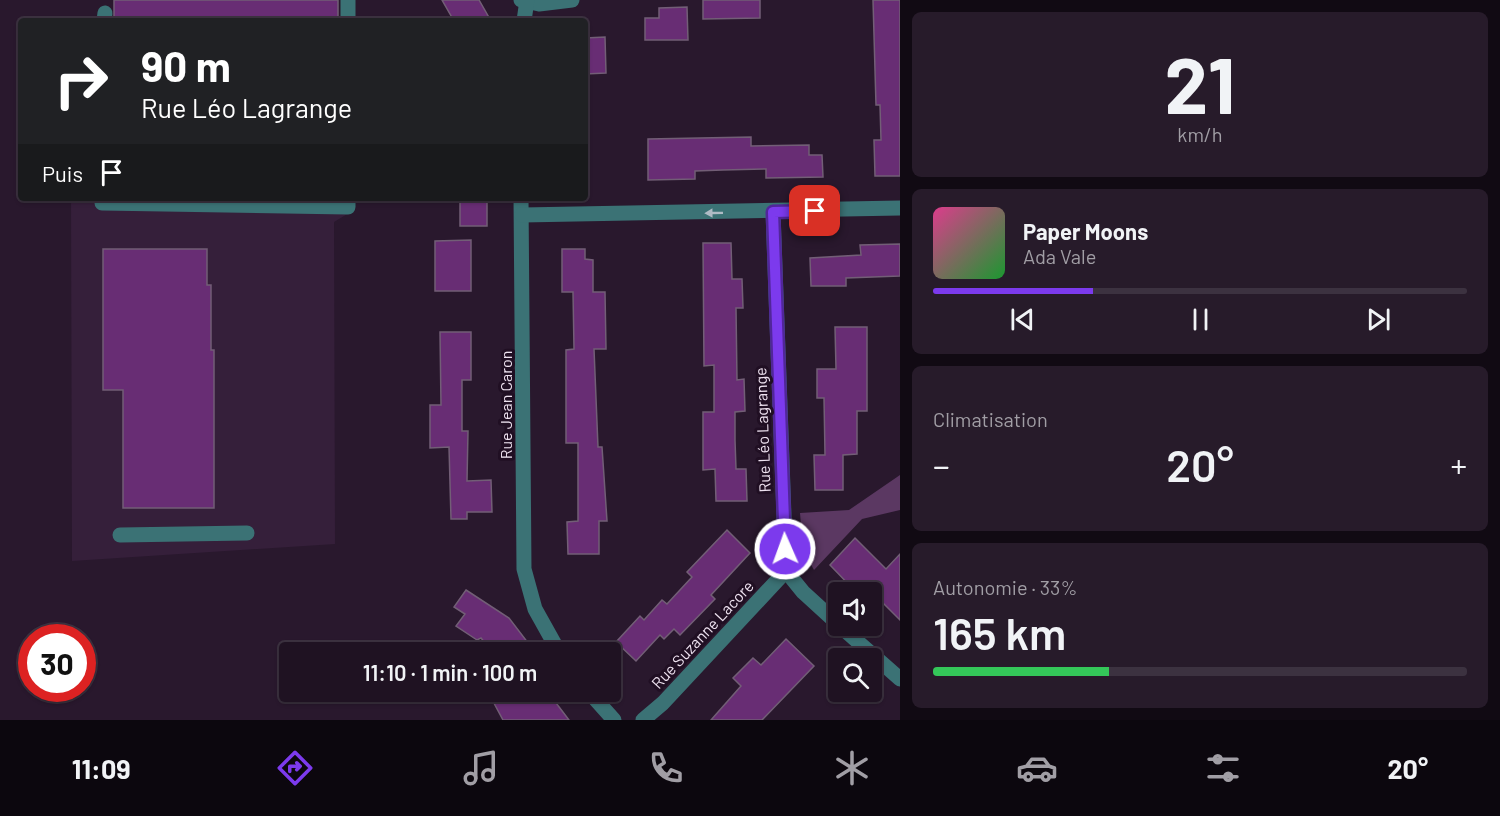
<!DOCTYPE html>
<html lang="fr">
<meta charset="utf-8">
<style>
:root{--surface:#1f1222;--page:#271b2a;--text:#f1f3f6;--muted:#a19ea5;--line:#3c3240;--accent:#7c3aed}
body{margin:0;font-family:Barlow,sans-serif;background:var(--page);color:var(--text);height:100vh;display:flex;flex-direction:column;font-size:22px;white-space:nowrap}
*{box-sizing:border-box;margin:0}
p{font-size:20px;color:var(--muted)}
.icon{flex:none;width:33px;height:33px;fill:none;stroke:currentColor;stroke-width:2;stroke-linecap:round;stroke-linejoin:round}
.map{position:relative;flex:1;overflow:hidden}
.sheet{display:flex;flex-direction:column;gap:12px;padding:12px;background:#110a13;width:600px}
.sheet>*{flex:none}
.hud{position:absolute;left:18px;top:18px;width:570px;height:183px;border-radius:6px;box-shadow:0 2px 4px #0004,0 0 0 2px var(--line);background:#202124;color:#fff;overflow:hidden}
.tools{position:absolute;left:828px;top:582px;display:grid;gap:12px}
.tools a{display:grid;place-items:center;width:54px;height:54px;border-radius:6px;background:var(--surface);box-shadow:0 2px 4px #0004,0 0 0 2px var(--line);font-size:30px}
.speed{position:absolute;left:18px;top:624px;display:flex;gap:12px;font-size:30px;font-weight:700;text-align:center}
.speed>*{display:grid;place-content:center;width:78px;height:78px;border-radius:50%;background:var(--surface);box-shadow:0 2px 4px #0004,0 0 0 2px var(--line);line-height:1}
.speed .limit{border:9px solid #d22;background:#fff;color:#111}
.pin{position:absolute;display:grid;place-items:center;width:51px;height:51px;color:#fff;margin:-26px;border-radius:12px;box-shadow:0 3px 9px #0006}
.me{position:absolute;width:66px;margin:-33px;rotate:358deg;stroke-linejoin:round;filter:drop-shadow(0 0 4px #0008)}
.turn{display:flex;align-items:center;gap:21px;height:126px;padding:0 24px;font-size:27px}
.turn .icon{width:78px;height:78px;stroke-width:2.5}
.turn b{display:block;font-size:42px;line-height:51px}
.then{display:flex;align-items:center;height:57px;padding:0 24px;background:#0003;gap:12px;font-size:22px}
.big{font-size:45px;font-weight:600;line-height:1.1}
.sheet .tile{flex:1;display:flex;flex-direction:column;justify-content:center;gap:9px;min-width:0;padding:0 21px;border-radius:9px;background:var(--page)}
.sheet .dial{align-items:center;gap:0}
.dial b{font-size:78px;line-height:1}
.song{display:flex;align-items:center;gap:18px}
.cover{width:72px;height:72px;border-radius:9px;background:linear-gradient(135deg,hsl(330 70% 55%),hsl(130 70% 35%))}
.played{height:6px;border-radius:3px;background:linear-gradient(90deg,var(--accent) 30%,var(--line) 30%)}
.keys{display:flex;justify-content:space-around;direction:ltr}
.heat{display:flex;justify-content:space-between;align-items:center;font-size:33px;direction:ltr}
.charge{height:9px;border-radius:4px;background:linear-gradient(90deg,#34c759 33%,var(--line) 0)}
.trip{position:absolute;left:279px;top:642px;width:342px;height:60px;border-radius:6px;background:var(--surface);box-shadow:0 2px 4px #0004,0 0 0 2px var(--line);font-weight:600;line-height:60px;text-align:center}
.menu{display:flex;height:96px;justify-content:space-around;align-items:center;background:#0c070e;color:var(--muted)}
.menu .icon{width:42px;height:42px}
.menu .active{color:var(--accent)}
.menu b{font-size:27px;color:var(--text)}
main{display:flex;flex:1;min-height:0}
.map>svg:first-child{display:block}
.built{fill:#351f3a}
.green{fill:#5b3862}
.building{fill:#682d74;stroke:#725e76;stroke-width:1.5}
.lines{fill:none;stroke-linecap:round;stroke-linejoin:round}
.minor{stroke:#3b7275;stroke-width:15}
.oneway{fill:#afbbc5}
.route-casing{stroke:#51269a;stroke-width:15}
.route{stroke:#7c3aed;stroke-width:10}
.labels{text-anchor:middle;dominant-baseline:central;stroke-width:6;stroke-linejoin:round;paint-order:stroke}
.street-label{font-size:16px;fill:#eee2f0;stroke:#200f23}
</style>
<main>
<div class="map">
<svg width="900" height="720" viewBox="0 0 900 720">
<rect width="100%" height="100%" fill="#29182d"/>
<polygon class="built" points="71,198 349,198 349,213 334,222 335,544 72,561"/>
<polygon class="green" points="900,475 900,510 862,519 814,570 803,550 800,513 849,510"/>
<g class="building">
<rect x="114" y="0" width="224" height="21"/>
<polygon points="442,0 479,0 491,21 454,21"/>
<polygon points="703,0 760,0 760,18 703,19"/>
<polygon points="873,0 900,0 900,176 875,176 874,140 881,140 880,105 876,105"/>
<polygon points="687,7 688,40 645,40 645,18 659,18 659,8"/>
<polygon points="605,37 606,73 585,74 585,38"/>
<polygon points="751,137 751,146 809,145 809,155 822,155 823,177 766,178 766,169 723,170 695,171 695,179 648,180 648,139"/>
<rect x="460" y="198" width="27" height="28"/>
<polygon points="471,240 471,291 435,291 435,241"/>
<polygon points="703,243 731,243 732,279 742,279 743,308 736,308 737,380 744,379 745,411 735,412 735,440 736,469 746,469 747,501 716,501 715,469 703,470 703,412 714,412 714,365 704,366"/>
<polygon points="900,244 900,276 846,278 846,286 811,286 810,258 861,255 860,245"/>
<polygon points="103,249 207,249 207,285 211,285 211,350 214,350 214,508 123,508 123,390 103,390"/>
<polygon points="562,249 585,249 585,259 593,260 593,292 605,292 606,349 594,349 598,447 602,447 607,521 599,521 599,554 568,554 567,522 578,521 578,443 566,443 566,350 574,349 573,292 562,292"/>
<polygon points="835,327 867,327 867,411 857,411 857,454 843,455 843,490 815,490 814,455 825,455 824,398 817,398 817,369 836,369"/>
<polygon points="440,332 471,332 471,380 462,380 462,431 468,431 467,481 491,480 492,512 467,512 467,519 451,519 449,447 430,448 430,405 441,405"/>
<polygon points="727,530 750,553 711,595 715,599 680,635 674,629 664,639 660,635 636,661 616,642 640,616 644,620 662,600 667,604 692,577 687,572"/>
<polygon points="855,538 886,569 900,554 900,620 872,592 856,592 830,565"/>
<polygon points="466,590 509,618 535,652 492,652 481,638 477,640 456,626 465,614 454,607"/>
<polygon points="786,639 814,666 762,720 711,720 741,686 733,678 753,658 761,665"/>
<polygon points="488,692 529,692 535,703 550,695 569,720 503,720"/>
</g>
<g class="lines">
<g class="minor">
<polyline points="521,0 539,4 572,0"/>
<polyline points="104,21 105,13"/>
<polyline points="348,21 348,0"/>
<polyline points="524,21 527,0"/>
<polyline points="102,198 102,203 348,207 348,198"/>
<polyline points="521,198 524,569 535,609 559,652"/>
<polyline points="773,212 786,571 803,592 838,624"/>
<polyline points="522,215 900,208"/>
<polyline points="120,535 247,533"/>
<polyline points="840,626 900,679"/>
<polyline points="589,692 614,720"/>
<polyline points="643,720 663,703 786,571"/>
</g>
</g>
<defs><path id="oneway-solid" d="M-6-.8H1V-3.2L6.5 0L1 3.2V.8H-6Z" transform="scale(1.5)"/></defs>
<use class="oneway" href="#oneway-solid" transform="translate(714 213) rotate(179)"/>
<g class="lines">
<defs>
<polyline id="route" points="785,549 773,212 815,211"/>
</defs>
<use href="#route" class="route-casing"/>
<use href="#route" class="route"/>
</g>
<g class="labels">
<g class="street-label">
<text transform="translate(505 405) rotate(-90)">Rue Jean Caron</text>
<text transform="translate(762 430) rotate(-92)">Rue Léo Lagrange</text>
<text transform="translate(702 634) rotate(-47)">Rue Suzanne Lacore</text>
</g>
</g>
</svg>
<div class="tools">
<a><svg class="icon" aria-label="sound" viewBox="0 0 24 24"><path d="M4 9h4l5-4v14l-5-4H4zM17 9q2 3 0 6"/></svg></a>
<a><svg class="icon" aria-label="search" viewBox="0 0 24 24"><circle cx="10" cy="10" r="6"/><path d="M15 15l6 6"/></svg></a>
</div>
<div class="speed"><div class="limit">30</div></div>
<div class="pin" style="left:815px;top:211px;background:#d93025"><svg class="icon" aria-label="arrive" viewBox="0 0 24 24"><path d="M6 21V4h12l-3 4 3 4H6"/></svg></div>
<svg class="me" style="left:785px;top:549px" viewBox="-20 -20 40 40"><circle r="17" fill="#7c3aed" stroke="#fff" stroke-width="3"/><path d="M0-11L8 9 0 5-8 9z" fill="#fff"/></svg>
<div class="trip">11:10 · 1 min · 100 m</div>
<div class="hud">
<div class="turn"><svg class="icon" aria-label="right" viewBox="0 0 24 24"><path d="M7 20v-9h11M14 6l5 5-5 5"/></svg><div><b>90 m</b>Rue Léo Lagrange</div></div>
<div class="then">Puis<svg class="icon" aria-label="arrive" viewBox="0 0 24 24"><path d="M6 21V4h12l-3 4 3 4H6"/></svg></div>
</div>
</div>
<section class="sheet">
<div class="tile dial"><b>21</b><p>km/h</p></div>
<div class="tile">
<div class="song"><i class="cover"></i><div><b>Paper Moons</b><p>Ada Vale</p></div></div>
<div class="played"></div>
<div class="keys"><svg class="icon" aria-label="previous" viewBox="0 0 24 24"><path d="M18 5L8 12l10 7zM5 5v14"/></svg><svg class="icon" aria-label="pause" viewBox="0 0 24 24"><path d="M8 5v14M16 5v14"/></svg><svg class="icon" aria-label="next" viewBox="0 0 24 24"><path d="M6 5l10 7-10 7zM19 5v14"/></svg></div>
</div>
<div class="tile"><p>Climatisation</p>
<div class="heat"><a>−</a><b class="big">20°</b><a>+</a></div>
</div>
<div class="tile"><p>Autonomie · 33%</p><b class="big">165 km</b><div class="charge"></div></div>
</section>
</main>
<nav class="menu">
<b>11:09</b>
<svg class="icon active" aria-label="directions" viewBox="0 0 24 24"><path d="M12 3l9 9-9 9-9-9zM9 14v-3h6M13 9l2 2-2 2"/></svg>
<svg class="icon" aria-label="music" viewBox="0 0 24 24"><path d="M9 18V5l10-2v13"/><circle cx="6" cy="18" r="3"/><circle cx="16" cy="16" r="3"/></svg>
<svg class="icon" aria-label="phone" viewBox="0 0 24 24"><path d="M5 4h4l2 5-3 2q2 4 5 5l2-3 5 2v4C11 20 4 13 5 4z"/></svg>
<svg class="icon" aria-label="climate" viewBox="0 0 24 24"><path d="M12 3v18M4 7l16 10M4 17L20 7"/></svg>
<svg class="icon" aria-label="car" viewBox="0 0 24 24"><path d="M5 17H2v-5l4-1 3-4h7l3 4 3 1v5h-3M9 17h6M6 11h13"/><circle cx="7" cy="17" r="2"/><circle cx="17" cy="17" r="2"/></svg>
<svg class="icon" aria-label="filters" viewBox="0 0 24 24"><path d="M4 7h16M4 17h16"/><circle cx="9" cy="7" r="2"/><circle cx="15" cy="17" r="2"/></svg>
<b>20°</b>
</nav>
